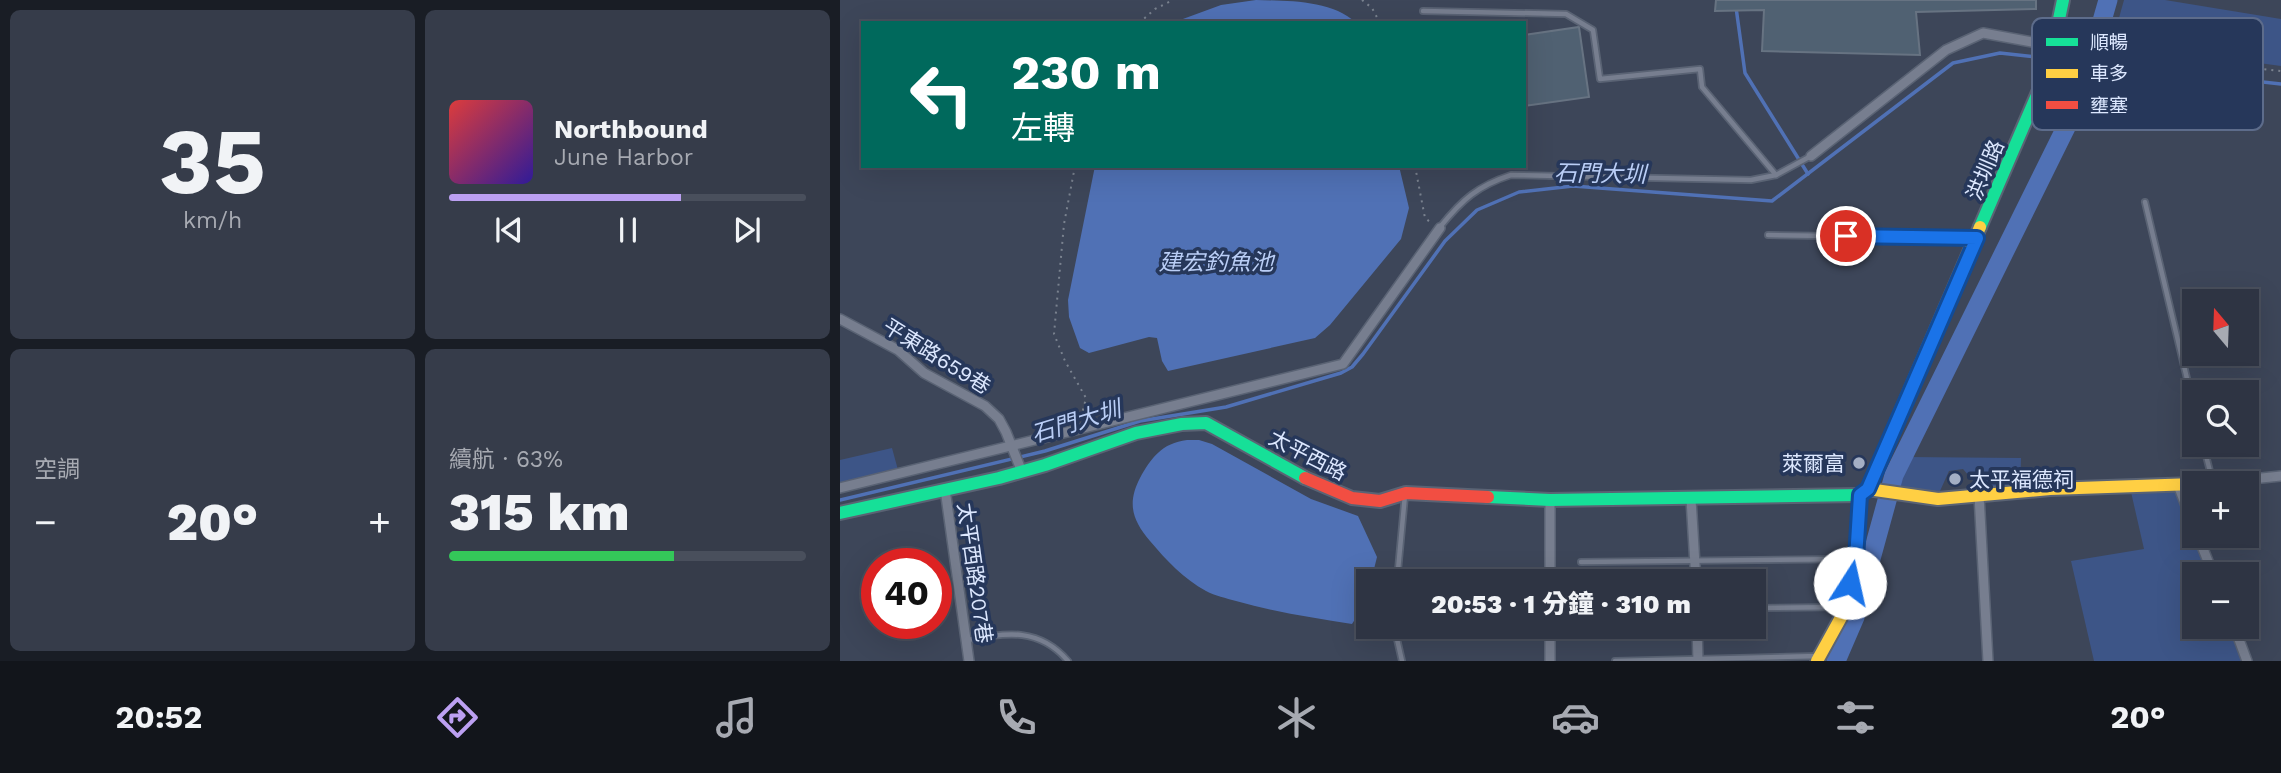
<!DOCTYPE html>
<html lang="zh-TW">
<meta charset="utf-8">
<style>
:root{--surface:#2e3443;--page:#363c4a;--text:#f1f3f6;--muted:#a7aab2;--line:#494f5c;--accent:#bca0f2}
body{margin:0;font-family:"Work Sans","Noto Sans TC",sans-serif;background:var(--page);color:var(--text);height:100vh;display:flex;flex-direction:column;font-size:26px;white-space:nowrap}
*{box-sizing:border-box;margin:0}
p{font-size:23px;color:var(--muted)}
.icon{flex:none;width:38px;height:38px;fill:none;stroke:currentColor;stroke-width:2;stroke-linecap:round;stroke-linejoin:round}
.map{position:relative;flex:1;overflow:hidden}
.panel{display:flex;flex-direction:column;gap:10px;padding:10px;background:#191d25;width:840px}
.panel>*{flex:none}
.guide{position:absolute;left:21px;top:21px;width:665px;height:147px;border-radius:0px;box-shadow:0 7px 28px #0002,0 0 0 2px var(--line);background:#00695c;color:#fff;overflow:hidden}
.needle{width:46px;rotate:341deg}
.tools{position:absolute;left:1342px;top:289px;display:grid;gap:14px}
.tools a{display:grid;place-items:center;width:77px;height:77px;border-radius:0px;background:var(--surface);box-shadow:0 7px 28px #0002,0 0 0 2px var(--line);font-size:35px}
.speed{position:absolute;left:21px;top:548px;display:flex;gap:14px;font-size:35px;font-weight:700;text-align:center}
.speed>*{display:grid;place-content:center;width:91px;height:91px;border-radius:50%;background:var(--surface);box-shadow:0 7px 28px #0002,0 0 0 2px var(--line);line-height:1}
.speed .limit{border:10px solid #d22;background:#fff;color:#111}
.pin{position:absolute;display:grid;place-items:center;width:60px;height:60px;color:#fff;margin:-30px;border:4px solid #fff;border-radius:50%;box-shadow:0 2px 7px #0007}
.me{position:absolute;width:77px;margin:-38px;rotate:10deg;stroke-linejoin:round;filter:drop-shadow(0 0 5px #0008)}
.turn{display:flex;align-items:center;gap:24px;height:147px;padding:0 35px;font-size:32px}
.turn .icon{width:91px;height:91px;stroke-width:2.5}
.turn b{display:block;font-size:49px;line-height:60px}
.big{font-size:52px;font-weight:800;line-height:1.1}
.panel .widget{flex:1;display:flex;flex-direction:column;justify-content:center;gap:10px;min-width:0;padding:0 24px;border-radius:10px;background:var(--page)}
.panel .dial{align-items:center;gap:0}
.dial b{font-size:91px;line-height:1}
.song{display:flex;align-items:center;gap:21px}
.cover{width:84px;height:84px;border-radius:10px;background:linear-gradient(135deg,hsl(0 70% 55%),hsl(250 70% 35%))}
.played{height:7px;border-radius:4px;background:linear-gradient(90deg,var(--accent) 65%,var(--line) 65%)}
.keys{display:flex;justify-content:space-around;direction:ltr}
.heat{display:flex;justify-content:space-between;align-items:center;font-size:38px;direction:ltr}
.charge{height:10px;border-radius:5px;background:linear-gradient(90deg,#34c759 63%,var(--line) 0)}
.panel .tiles{flex:1;display:grid;gap:10px;grid-template-columns:repeat(2,1fr)}
.trip{position:absolute;left:516px;top:569px;width:410px;height:70px;border-radius:0px;background:var(--surface);box-shadow:0 7px 28px #0002,0 0 0 2px var(--line);font-weight:800;line-height:70px;text-align:center}
.menu{display:flex;height:112px;justify-content:space-around;align-items:center;background:#12151b;color:var(--muted)}
.menu .icon{width:49px;height:49px}
.menu .current{color:var(--accent)}
.menu b{font-size:32px;color:var(--text)}
main{display:flex;flex:1;min-height:0}
.map>svg:first-child{display:block}
.green{fill:#3d5587}
.water{fill:#5071b5}
.lines{fill:none;stroke-linecap:round;stroke-linejoin:round}
.stream{stroke:#5071b5;stroke-width:3.5}
.river{stroke:#5071b5;stroke-width:19}
.building{fill:#506172;stroke:#677382;stroke-width:2}
.lane-casing{stroke:#5a6374;stroke-width:8}
.street-casing{stroke:#5a6374;stroke-width:12}
.fast-casing{stroke:#5a6374;stroke-width:16}
.slow-casing{stroke:#5a6374;stroke-width:16}
.jam-casing{stroke:#5a6374;stroke-width:16}
.path{stroke:#7a828f;stroke-width:2;stroke-dasharray:2 5;stroke-linecap:butt}
.lane{stroke:#777e8f;stroke-width:4.5}
.street{stroke:#777e8f;stroke-width:9}
.fast{stroke:#16e098;stroke-width:12}
.slow{stroke:#ffcf43;stroke-width:12}
.jam{stroke:#f24e42;stroke-width:12}
.route-casing{stroke:#114b97;stroke-width:18}
.route{stroke:#1a73e8;stroke-width:12}
.poi-dot{fill:#a4afc4;stroke:#26375a;stroke-width:2.5}
.labels{text-anchor:middle;dominant-baseline:central;stroke-width:7;stroke-linejoin:round;paint-order:stroke}
.street-label{font-size:21px;fill:#dce7fe;stroke:#26375a}
.poi-label{font-size:21px;fill:#dce7fe;stroke:#26375a;text-anchor:end}
.water-label{font-size:23px;font-style:italic;fill:#bacef6;stroke:#26375a}
.key{fill:#26375a;stroke:#5d6c8b;stroke-width:2}
.key-label{font-size:19px;fill:#dce7fe}
</style>
<main>
<section class="panel">
<div class="tiles">
<div class="widget dial"><b>35</b><p>km/h</p></div>
<div class="widget">
<div class="song"><i class="cover"></i><div><b>Northbound</b><p>June Harbor</p></div></div>
<div class="played"></div>
<div class="keys"><svg class="icon" aria-label="previous" viewBox="0 0 24 24"><path d="M18 5L8 12l10 7zM5 5v14"/></svg><svg class="icon" aria-label="pause" viewBox="0 0 24 24"><path d="M8 5v14M16 5v14"/></svg><svg class="icon" aria-label="next" viewBox="0 0 24 24"><path d="M6 5l10 7-10 7zM19 5v14"/></svg></div>
</div>
<div class="widget"><p>空調</p>
<div class="heat"><a>−</a><b class="big">20°</b><a>+</a></div>
</div>
<div class="widget"><p>續航 · 63%</p><b class="big">315 km</b><div class="charge"></div></div>
</div>
</section>
<div class="map">
<svg width="1441" height="661" viewBox="0 0 1441 661">
<rect width="100%" height="100%" fill="#3d4659"/>
<g class="green">
<polygon points="1284,0 1325,0 1441,19 1441,66 1272,43"/>
<polygon points="52,448 58,470 0,484 0,460"/>
<polygon points="1066,457 1181,458 1180,490 1142,491 1123,469 1109,471 1100,491 1052,491"/>
<polygon points="1338,489 1371,574 1354,574 1354,626 1391,627 1405,661 1254,661 1231,561 1304,549 1291,492"/>
</g>
<g class="water">
<path d="M 416,0 C 448,1 492,0 516,23 L 332,23 L 381,5 Z"/>
<polygon points="255,166 559,166 569,208 561,239 490,325 475,338 328,371 322,361 317,338 309,337 249,353 240,348 229,317 228,300"/>
<path d="M 347,440 L 359,440 L 372,444 L 471,499 L 518,516 L 537,557 L 531,581 L 528,581 L 524,605 L 512,624 C 473,618 434,612 396,601 C 386,598 375,596 366,591 C 344,579 326,560 310,541 C 292,520 287,503 300,478 C 311,458 322,443 347,440 Z"/>
</g>
<g class="lines">
<g class="stream">
<polyline points="895,0 905,73 968,174"/>
<polyline points="0,500 205,451 300,421 386,407 501,373 512,367 523,354 605,241 637,210 679,192 733,186 932,201 1113,63 1160,53 1441,84"/>
</g>
<polyline class="river" points="996,661 1015,617 1054,475 1239,101 1268,0"/>
</g>
<g class="building">
<polygon points="876,0 1196,0 1196,9 1076,12 1080,55 922,51 924,10 875,11"/>
<polygon points="739,27 749,97 684,106 684,35"/>
</g>
<g class="lines">
<defs>
<g id="lane">
<polyline points="583,11 726,14 753,30 760,79 860,69 862,87 936,175"/>
<polyline points="1305,202 1354,408"/>
<path d="M 600,227 C 622,200 637,186 671,175 L 911,180 L 936,175 L 971,156"/>
<polyline points="928,235 1134,238"/>
<polyline points="1363,444 1373,483"/>
<polyline points="741,562 1015,559"/>
<polyline points="557,581 565,495"/>
<polyline points="914,608 1004,607"/>
<polyline points="554,626 562,661"/>
<path d="M 128,640 C 167,632 200,628 228,661"/>
<polyline points="775,661 979,656"/>
</g>
<g id="street">
<polyline points="971,156 1106,50 1143,33 1214,46 1228,45 1295,54"/>
<polyline points="0,319 58,350 84,373 145,406 159,419 166,432 182,472"/>
<polyline points="1374,483 1441,476"/>
<polyline points="1338,485 1354,526"/>
<polyline points="0,488 503,364 600,228"/>
<polyline points="105,489 129,661"/>
<polyline points="1139,495 1148,661"/>
<polyline points="851,499 856,581"/>
<polyline points="1358,536 1373,574"/>
<polyline points="710,581 710,500"/>
<polyline points="857,626 858,661"/>
<polyline points="1394,626 1407,661"/>
<polyline points="710,661 710,626"/>
</g>
<g id="fast">
<polyline points="1140,227 1209,67 1223,0"/>
<polyline points="648,497 710,500 1020,495"/>
<polyline points="0,513 159,478 205,465 296,433 342,424 366,423 465,478"/>
</g>
<g id="slow">
<polyline points="1028,489 1098,499 1210,489 1354,484"/>
<polyline points="977,661 1004,612 1016,559 1020,495 1028,489 1140,227"/>
</g>
<polyline id="jam" points="465,478 512,498 540,501 566,493 648,497"/>
</defs>
<use href="#lane" class="lane-casing"/>
<use href="#street" class="street-casing"/>
<use href="#fast" class="fast-casing"/>
<use href="#slow" class="slow-casing"/>
<use href="#jam" class="jam-casing"/>
<g class="path">
<polyline points="522,0 532,8 540,23"/>
<polyline points="299,23 315,9 333,0"/>
<polyline points="1306,57 1441,71"/>
<polyline points="235,166 224,224 214,334 225,361 246,398 241,418"/>
<polyline points="575,166 585,218 590,222"/>
</g>
<use href="#lane" class="lane"/>
<use href="#street" class="street"/>
<use href="#fast" class="fast"/>
<use href="#slow" class="slow"/>
<use href="#jam" class="jam"/>
</g>
<g class="lines">
<defs>
<polyline id="route" points="1006,236 1137,238 1028,489 1020,495 1016,559 1010,583"/>
</defs>
<use href="#route" class="route-casing"/>
<use href="#route" class="route"/>
</g>
<g class="poi-dot">
<circle cx="1019" cy="463" r="7"/>
<circle cx="1115" cy="479" r="7"/>
</g>
<g class="labels">
<g class="street-label">
<text transform="translate(1145 170) rotate(-67)">洪圳路</text>
<text transform="translate(97 356) rotate(32)">平東路659巷</text>
<text transform="translate(468 455) rotate(27)">太平西路</text>
<text transform="translate(135 573) rotate(82)">太平西路207巷</text>
</g>
<g class="poi-label">
<text x="1005" y="463">萊爾富</text>
<text x="1129" y="479" text-anchor="start">太平福德祠</text>
</g>
<g class="water-label">
<text transform="translate(760 174) rotate(1)">石門大圳</text>
<text x="376" y="262">建宏釣魚池</text>
<text transform="translate(236 422) rotate(-17)">石門大圳</text>
</g>
</g>
<rect x="1192" y="18" width="231" height="112" rx="10" class="key"/>
<rect x="1206" y="38" width="32" height="8" fill="#16e098"/>
<rect x="1206" y="69" width="32" height="9" fill="#ffcf43"/>
<rect x="1206" y="101" width="32" height="8" fill="#f24e42"/>
<g class="key-label">
<text x="1250" y="49">順暢</text>
<text x="1250" y="80">車多</text>
<text x="1250" y="112">壅塞</text>
</g>
</svg>
<div class="tools">
<a><svg class="needle" viewBox="-14 -14 28 28"><path d="M0-13l5 13h-10z" fill="#e53935"/><path d="M0 13l5-13h-10z" fill="#a7aab2"/></svg></a>
<a><svg class="icon" aria-label="search" viewBox="0 0 24 24"><circle cx="10" cy="10" r="6"/><path d="M15 15l6 6"/></svg></a>
<a>+</a>
<a>−</a>
</div>
<div class="speed"><div class="limit">40</div></div>
<div class="pin" style="left:1006px;top:236px;background:#d93025"><svg class="icon" aria-label="arrive" viewBox="0 0 24 24"><path d="M6 21V4h12l-3 4 3 4H6"/></svg></div>
<svg class="me" style="left:1010px;top:583px" viewBox="-20 -20 40 40"><circle r="19" fill="#fff"/><path d="M0-13L10 11 0 6-10 11z" fill="#1a73e8"/></svg>
<div class="trip">20:53 · 1 分鐘 · 310 m</div>
<div class="guide">
<div class="turn"><svg class="icon" aria-label="left" viewBox="0 0 24 24"><path d="M17 20v-9H6M10 6l-5 5 5 5"/></svg><div><b>230 m</b>左轉</div></div>
</div>
</div>
</main>
<nav class="menu">
<b>20:52</b>
<svg class="icon current" aria-label="directions" viewBox="0 0 24 24"><path d="M12 3l9 9-9 9-9-9zM9 14v-3h6M13 9l2 2-2 2"/></svg>
<svg class="icon" aria-label="music" viewBox="0 0 24 24"><path d="M9 18V5l10-2v13"/><circle cx="6" cy="18" r="3"/><circle cx="16" cy="16" r="3"/></svg>
<svg class="icon" aria-label="phone" viewBox="0 0 24 24"><path d="M5 4h4l2 5-3 2q2 4 5 5l2-3 5 2v4C11 20 4 13 5 4z"/></svg>
<svg class="icon" aria-label="climate" viewBox="0 0 24 24"><path d="M12 3v18M4 7l16 10M4 17L20 7"/></svg>
<svg class="icon" aria-label="car" viewBox="0 0 24 24"><path d="M5 17H2v-5l4-1 3-4h7l3 4 3 1v5h-3M9 17h6M6 11h13"/><circle cx="7" cy="17" r="2"/><circle cx="17" cy="17" r="2"/></svg>
<svg class="icon" aria-label="filters" viewBox="0 0 24 24"><path d="M4 7h16M4 17h16"/><circle cx="9" cy="7" r="2"/><circle cx="15" cy="17" r="2"/></svg>
<b>20°</b>
</nav>
